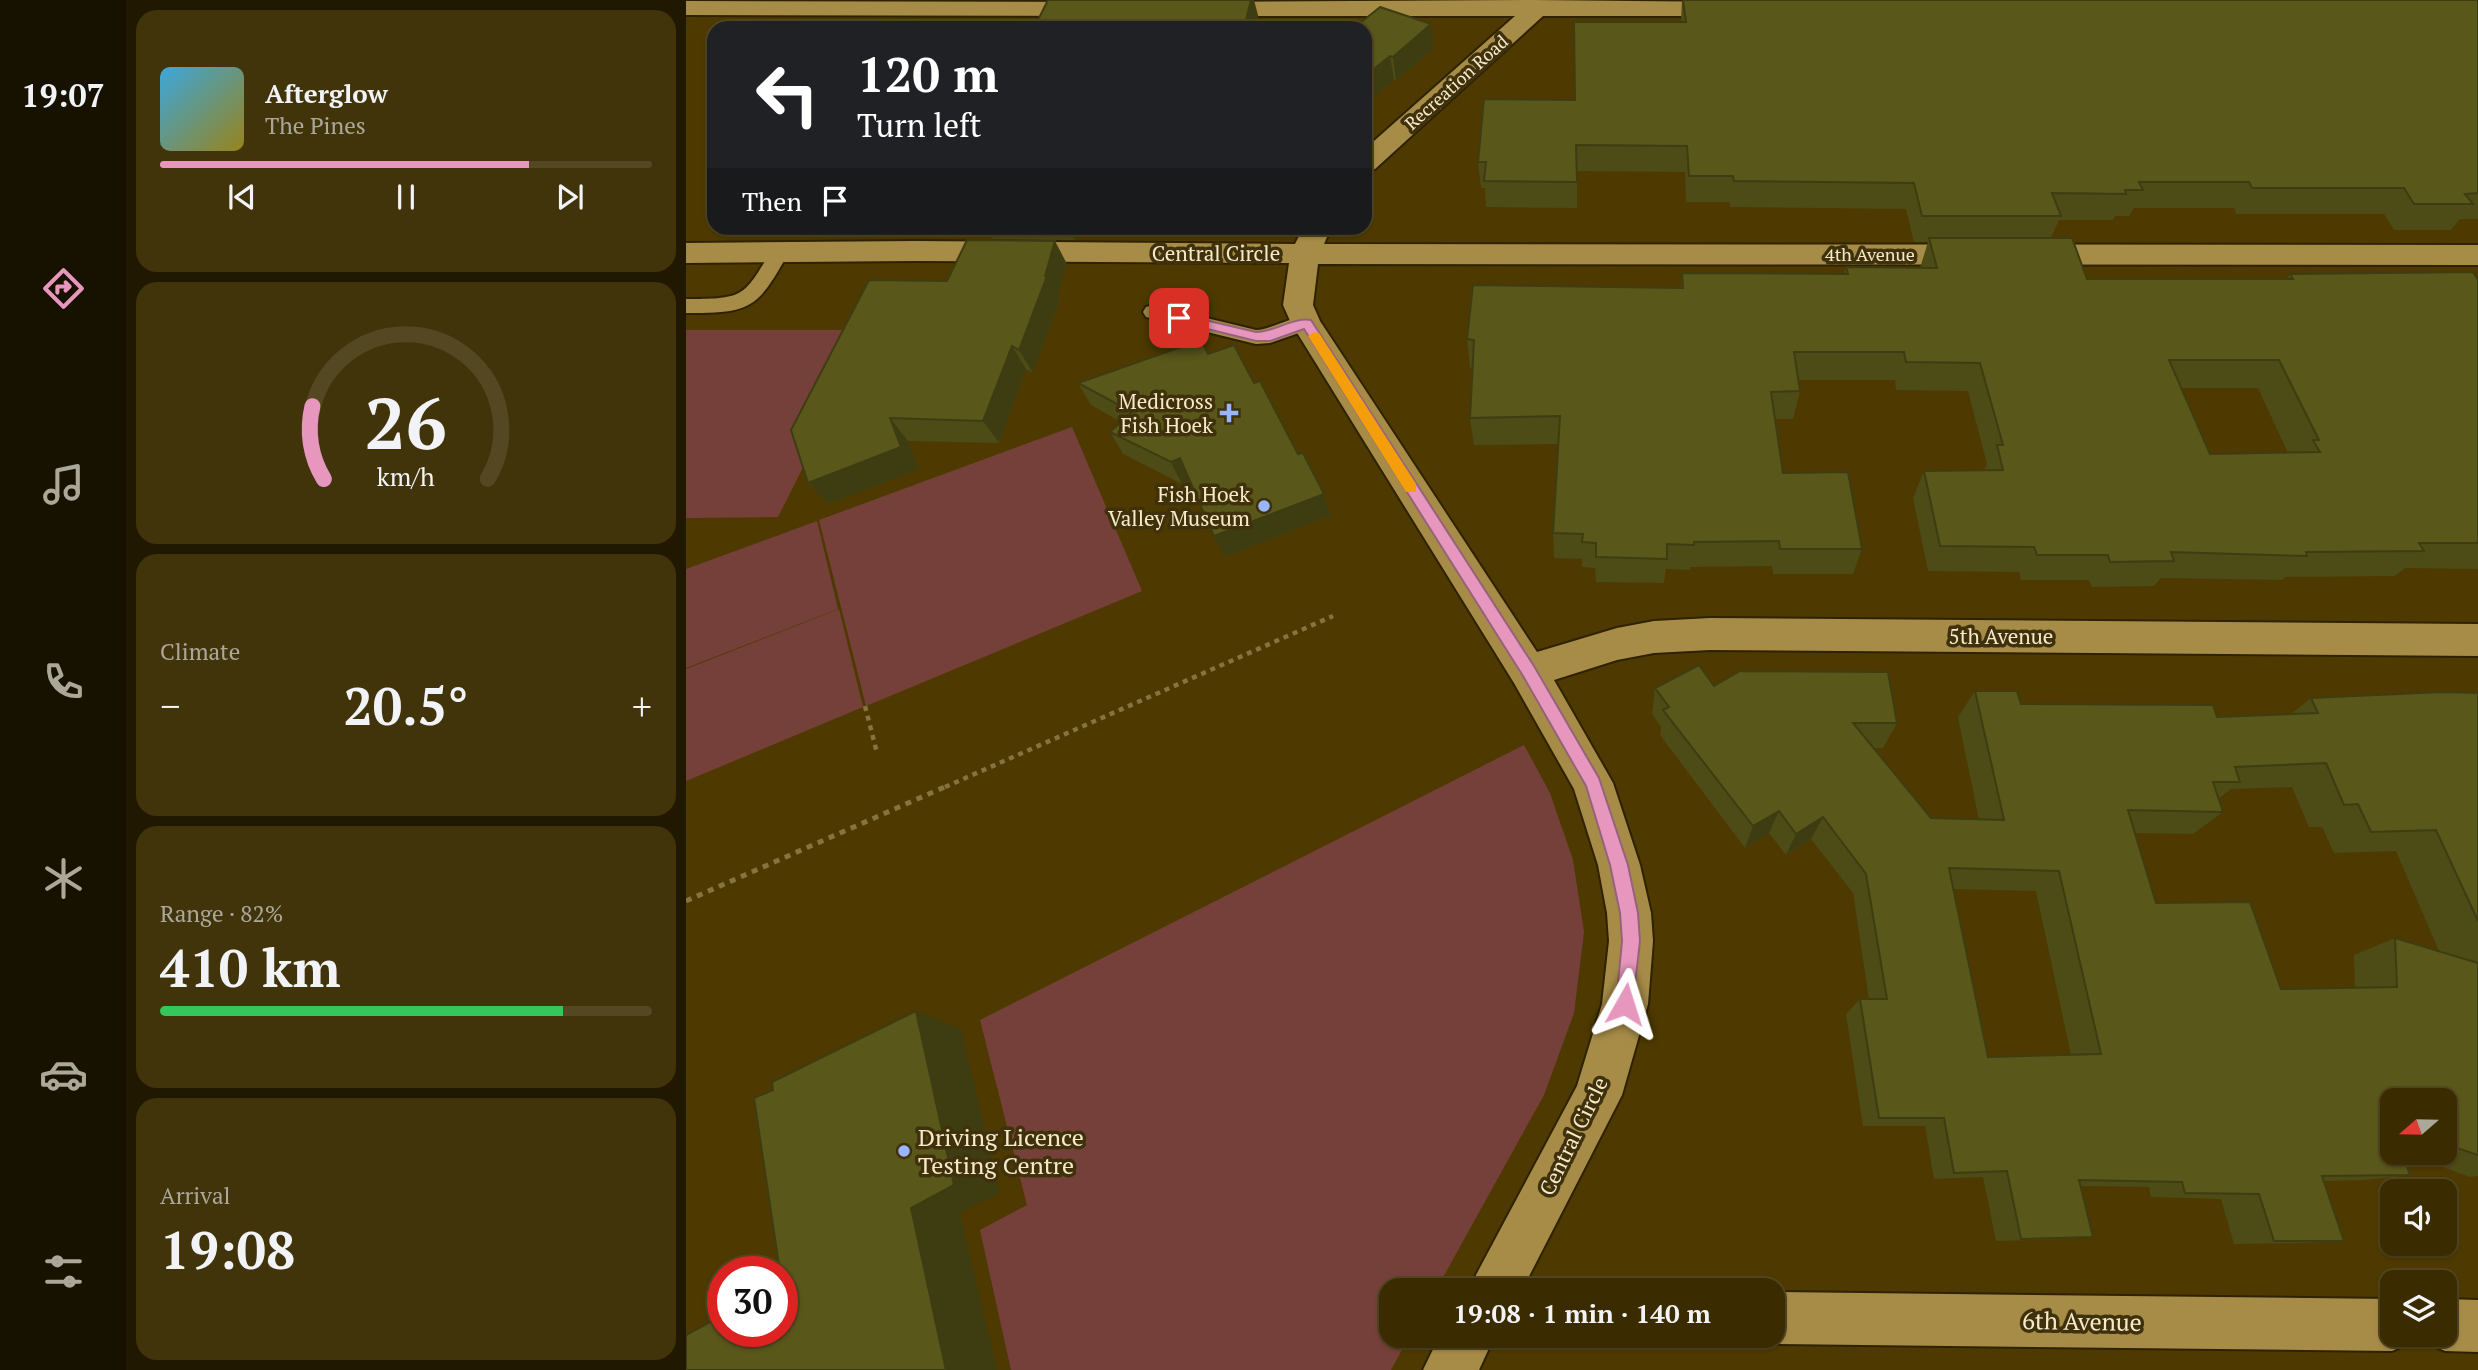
<!DOCTYPE html>
<meta charset="utf-8">
<style>
:root{--surface:#3a2c00;--page:#41340a;--text:#f1f3f6;--muted:#aba799;--line:#544822;--accent:#e797bd}
body{margin:0;font-family:"PT Serif",serif;background:var(--page);color:var(--text);height:100vh;display:flex;flex-direction:column;font-size:26px;white-space:nowrap}
*{box-sizing:border-box;margin:0}
p{font-size:23px;color:var(--muted)}
.icon{flex:none;width:38px;height:38px;fill:none;stroke:currentColor;stroke-width:2;stroke-linecap:round;stroke-linejoin:round}
.map{position:relative;flex:1;overflow:hidden}
.details{display:flex;flex-direction:column;gap:10px;padding:10px;background:#201800;width:560px}
.details>*{flex:none}
.guide{position:absolute;left:21px;top:21px;width:665px;height:214px;border-radius:21px;box-shadow:0 2px 5px #0004,0 0 0 2px var(--line);background:#202124;color:#fff;overflow:hidden}
.needle{width:46px;rotate:250deg}
.buttons{position:absolute;left:1694px;top:1088px;display:grid;gap:14px}
.buttons a{display:grid;place-items:center;width:77px;height:77px;border-radius:14px;background:var(--surface);box-shadow:0 2px 5px #0004,0 0 0 2px var(--line);font-size:35px}
.speed{position:absolute;left:21px;top:1256px;display:flex;gap:14px;font-size:35px;font-weight:700;text-align:center}
.speed>*{display:grid;place-content:center;width:91px;height:91px;border-radius:50%;background:var(--surface);box-shadow:0 2px 5px #0004,0 0 0 2px var(--line);line-height:1}
.speed .limit{border:10px solid #d22;background:#fff;color:#111}
.pin{position:absolute;display:grid;place-items:center;width:60px;height:60px;color:#fff;margin:-30px;border-radius:14px;box-shadow:0 4px 10px #0006}
.me{position:absolute;width:77px;margin:-38px;rotate:6deg;stroke-linejoin:round;filter:drop-shadow(0 0 5px #0008)}
.turn{display:flex;align-items:center;gap:24px;height:147px;padding:0 35px;font-size:32px}
.turn .icon{width:91px;height:91px;stroke-width:2.5}
.turn b{display:block;font-size:49px;line-height:60px}
.then{display:flex;align-items:center;height:66px;padding:0 35px;background:#0003;gap:14px;font-size:26px}
.big{font-size:52px;font-weight:600;line-height:1.1}
.details .card{flex:1;display:flex;flex-direction:column;justify-content:center;gap:10px;min-width:0;padding:0 24px;border-radius:21px;background:var(--page)}
.details .dial{align-items:center;gap:0}
.dial svg{height:182px;overflow:visible;fill:none;stroke:var(--line);stroke-width:7;stroke-linecap:round;text-anchor:middle}
.dial text{fill:var(--text);stroke:none}
.song{display:flex;align-items:center;gap:21px}
.cover{width:84px;height:84px;border-radius:10px;background:linear-gradient(135deg,hsl(200 70% 55%),hsl(50 70% 35%))}
.played{height:7px;border-radius:4px;background:linear-gradient(90deg,var(--accent) 75%,var(--line) 75%)}
.keys{display:flex;justify-content:space-around;direction:ltr}
.heat{display:flex;justify-content:space-between;align-items:center;font-size:38px;direction:ltr}
.charge{height:10px;border-radius:5px;background:linear-gradient(90deg,#34c759 82%,var(--line) 0)}
.trip{position:absolute;left:693px;top:1278px;width:406px;height:70px;border-radius:21px;background:var(--surface);box-shadow:0 2px 5px #0004,0 0 0 2px var(--line);font-weight:600;line-height:70px;text-align:center}
main{display:flex;flex:1;min-height:0}
.menu{display:flex;flex-direction:column;width:126px;justify-content:space-around;align-items:center;background:#171200;color:var(--muted)}
.menu .icon{width:49px;height:49px}
.menu .on{color:var(--accent)}
.menu b{font-size:32px;color:var(--text)}
.map>svg:first-child{display:block}
.green{fill:#76403a}
.lines{fill:none;stroke-linecap:round;stroke-linejoin:round}
.lane-casing{stroke:#2f2200;stroke-width:4}
.street-casing{stroke:#2f2200;stroke-width:4}
.path-far1{stroke:#857340;stroke-width:4.5;stroke-dasharray:5 5;stroke-linecap:butt}
.path{stroke:#857340;stroke-width:5;stroke-dasharray:6 6;stroke-linecap:butt}
.lane{fill:#a78c48;fill-rule:evenodd}
.street{fill:#a78c48;fill-rule:evenodd}
.wall{fill:#4d4b16;fill-rule:evenodd}
.shaded-wall{fill:#3e3d12}
.building{fill:#59571a;stroke:#3e3d12;stroke-width:2;fill-rule:evenodd}
.route{fill:#e797bd;stroke:#96627b;stroke-width:2}
.slow{fill:#f59e0b}
.poi-dot{fill:#99b5fd;stroke:#3f310c;stroke-width:2.5}
.labels{text-anchor:middle;dominant-baseline:central;stroke-width:7;stroke-linejoin:round;paint-order:stroke}
.far-street-label{font-size:18px;fill:#f8eac8;stroke:#3f310c}
.street-label{font-size:21px;fill:#f8eac8;stroke:#3f310c}
.poi-label{font-size:21px;fill:#f8eac8;stroke:#3f310c;text-anchor:end}
.near-poi-label{font-size:24px;fill:#f8eac8;stroke:#3f310c;text-anchor:start}
.near-street-label{font-size:24px;fill:#f8eac8;stroke:#3f310c}
</style>
<main>
<nav class="menu">
<b>19:07</b>
<svg class="icon on" aria-label="directions" viewBox="0 0 24 24"><path d="M12 3l9 9-9 9-9-9zM9 14v-3h6M13 9l2 2-2 2"/></svg>
<svg class="icon" aria-label="music" viewBox="0 0 24 24"><path d="M9 18V5l10-2v13"/><circle cx="6" cy="18" r="3"/><circle cx="16" cy="16" r="3"/></svg>
<svg class="icon" aria-label="phone" viewBox="0 0 24 24"><path d="M5 4h4l2 5-3 2q2 4 5 5l2-3 5 2v4C11 20 4 13 5 4z"/></svg>
<svg class="icon" aria-label="climate" viewBox="0 0 24 24"><path d="M12 3v18M4 7l16 10M4 17L20 7"/></svg>
<svg class="icon" aria-label="car" viewBox="0 0 24 24"><path d="M5 17H2v-5l4-1 3-4h7l3 4 3 1v5h-3M9 17h6M6 11h13"/><circle cx="7" cy="17" r="2"/><circle cx="17" cy="17" r="2"/></svg>
<svg class="icon" aria-label="filters" viewBox="0 0 24 24"><path d="M4 7h16M4 17h16"/><circle cx="9" cy="7" r="2"/><circle cx="15" cy="17" r="2"/></svg>
</nav>
<section class="details">
<div class="card">
<div class="song"><i class="cover"></i><div><b>Afterglow</b><p>The Pines</p></div></div>
<div class="played"></div>
<div class="keys"><svg class="icon" aria-label="previous" viewBox="0 0 24 24"><path d="M18 5L8 12l10 7zM5 5v14"/></svg><svg class="icon" aria-label="pause" viewBox="0 0 24 24"><path d="M8 5v14M16 5v14"/></svg><svg class="icon" aria-label="next" viewBox="0 0 24 24"><path d="M6 5l10 7-10 7zM19 5v14"/></svg></div>
</div>
<div class="card dial"><svg viewBox="0 0 100 80">
<path d="M14 69A42 42 0 1 1 86 69"/>
<path d="M14 69A42 42 0 0 1 9 37" stroke="#e797bd"/>
<text x="50" y="56" font-size="32" font-weight="700">26</text>
<text x="50" y="72" font-size="11">km/h</text>
</svg></div>
<div class="card"><p>Climate</p>
<div class="heat"><a>−</a><b class="big">20.5°</b><a>+</a></div>
</div>
<div class="card"><p>Range · 82%</p><b class="big">410 km</b><div class="charge"></div></div>
<div class="card"><p>Arrival</p><b class="big">19:08</b></div>
</section>
<div class="map">
<svg width="1792" height="1370" viewBox="0 0 1792 1370">
<rect width="100%" height="100%" fill="#4e3a00"/>
<g class="green">
<polygon points="0,330 186,330 92,517 0,518"/>
<polygon points="386,427 456,591 180,706 133,520"/>
<polygon points="131,521 152,609 0,668 0,569"/>
<polygon points="153,609 177,707 0,781 0,669"/>
<polygon points="838,745 864,793 887,860 898,932 888,1013 858,1095 750,1290 705,1290 705,1335 724,1335 705,1370 325,1370 294,1230 341,1205 294,1020"/>
</g>
<g class="lines">
<defs>
<g id="lane">
<path d="M 94,246 L 101,248 L 103,252 C 71,309 66,313 0,313 L 0,299 C 60,299 57,297 87,248 Z"/>
<path d="M 467,305 L 570,330 C 588,329 610,313 627,318 L 630,323 L 627,328 L 584,343 L 570,344 L 460,317 L 457,312 L 460,307 Z"/>
</g>
<g id="street">
<polygon points="847,0 1048,2 1056,4 1060,9 1056,14 1048,16 857,16 689,169 679,171 679,149 829,16 520,16 512,14 508,9 512,4 520,2"/>
<polygon points="0,1 411,2 419,4 423,9 419,14 411,16 0,15"/>
<polygon points="617,228 645,228 638,244 1792,245 1792,265 632,264 627,305 634,321 851,652 931,628 968,621 1024,618 1792,624 1792,656 1024,650 968,653 931,660 868,680 927,783 954,865 965,913 967,941 962,1004 936,1095 836,1290 782,1290 891,1086 916,1004 923,941 921,913 912,865 888,789 828,683 605,323 597,305 603,263 229,261 0,263 0,243 229,241 609,244"/>
<polygon points="1087,1292 1706,1299 1706,1335 1728,1335 1724,1343 1706,1351 1087,1344 1068,1335 1087,1335"/>
<polygon points="1759,1299 1792,1300 1792,1352 1759,1351 1741,1343 1737,1335 1759,1335"/>
<polygon points="754,1335 809,1335 793,1370 737,1370"/>
</g>
</defs>
<use href="#lane" class="lane-casing"/>
<use href="#street" class="street-casing"/>
<g class="path-far1">
<polyline points="179,706 191,753"/>
<polyline points="259,787 647,616"/>
</g>
<polyline class="path" points="0,901 263,785"/>
<use href="#lane" class="lane"/>
<use href="#street" class="street"/>
</g>
<g class="wall">
<path d="M 996,0 L 1792,0 L 1792,219 L 1774,219 L 1765,230 L 1708,230 L 1698,214 L 1550,214 L 1548,208 L 1448,208 L 1443,216 L 1429,216 L 1427,220 L 1373,220 L 1365,238 L 1401,279 L 1600,279 L 1604,274 L 1792,280 L 1792,569 L 1719,568 L 1709,576 L 1599,577 L 1596,580 L 1475,578 L 1468,586 L 1406,587 L 1403,580 L 1335,580 L 1333,572 L 1242,571 L 1227,498 L 1238,471 L 1298,470 L 1301,464 L 1282,391 L 1210,390 L 1209,380 L 1112,380 L 1114,391 L 1107,419 L 1089,419 L 1097,473 L 1176,549 L 1167,574 L 1087,574 L 1086,566 L 1004,567 L 1004,570 L 980,569 L 978,583 L 910,582 L 909,568 L 896,567 L 896,559 L 868,558 L 867,533 L 872,444 L 788,445 L 784,418 L 787,368 L 784,368 L 781,339 L 995,287 L 996,273 L 1158,274 L 1160,267 L 1234,268 L 1242,242 L 1228,242 L 1220,209 L 1044,207 L 1044,202 L 1000,202 L 999,172 L 891,171 L 891,208 L 800,207 L 799,188 L 795,188 L 792,162 L 889,100 L 995,22 ZM 1495,388 L 1572,388 L 1602,453 L 1524,454 Z"/>
<polygon points="745,24 748,48 710,81 708,80 684,100 679,98 679,28"/>
<polygon points="300,228 392,228 389,240 307,239"/>
<polygon points="381,264 372,296 374,299 347,373 340,369 313,443 222,441 233,469 142,504 122,483 261,281"/>
<polygon points="522,354 568,383 645,515 539,557 504,480 496,484 437,454 424,432 435,422 405,405 392,383"/>
<path d="M 1028,686 L 1211,723 L 1197,748 L 1187,748 L 1245,818 L 1293,820 L 1272,717 L 1289,691 L 1335,704 L 1531,717 L 1605,714 L 1625,698 L 1792,693 L 1792,1176 L 1784,1177 L 1718,1153 L 1759,1153 L 1759,1101 L 1706,1101 L 1706,1153 L 1724,1175 L 1678,1180 L 1637,1181 L 1658,1241 L 1614,1243 L 1548,1244 L 1535,1199 L 1465,1197 L 1463,1187 L 1395,1186 L 1407,1237 L 1378,1239 L 1310,1241 L 1297,1177 L 1248,1179 L 1239,1126 L 1177,1126 L 1160,1014 L 1174,999 L 1183,999 L 1167,893 L 1125,839 L 1100,855 L 1083,833 L 1059,848 L 974,735 L 975,727 L 966,714 L 969,688 ZM 1606,787 L 1623,827 L 1636,827 L 1648,853 L 1710,851 L 1753,951 L 1709,938 L 1668,955 L 1669,988 L 1595,989 L 1470,903 L 1449,833 L 1507,834 L 1537,812 L 1532,799 L 1545,789 ZM 1267,889 L 1350,891 L 1385,1055 L 1302,1057 Z"/>
</g>
<g class="shaded-wall">
<polygon points="565,0 568,0 573,19 571,28 558,28"/>
<polygon points="745,24 748,48 710,81 707,57"/>
<polygon points="704,56 708,80 684,100 679,76"/>
<polygon points="383,228 392,228 389,240"/>
<polygon points="369,241 381,264 372,296 374,299 347,373 333,350"/>
<polygon points="326,346 340,369 313,443 297,421"/>
<polygon points="204,418 222,441 233,469 142,504 122,483"/>
<polygon points="494,458 504,480 496,484 485,462"/>
<polygon points="638,494 645,515 539,557 528,536"/>
<polygon points="1093,811 1083,833 1059,848 1067,826"/>
<polygon points="1137,817 1125,839 1100,855 1110,834"/>
<polygon points="230,1011 275,1029 314,1192 274,1213 311,1370 260,1370 225,1208"/>
</g>
<g class="building">
<polygon points="362,0 565,0 558,28 348,28"/>
<polygon points="997,0 1792,0 1792,193 1779,194 1787,204 1728,204 1718,188 1566,188 1563,182 1453,182 1457,190 1439,190 1440,194 1366,193 1375,216 1236,216 1228,183 1048,181 1047,176 1003,176 1001,146 890,145 891,182 798,181 800,162 792,162 798,99 889,100 888,22 1000,22"/>
<polygon points="694,7 745,24 707,57 704,56 679,76 679,28 668,28"/>
<path d="M 1243,238 L 1386,238 L 1401,279 L 1607,279 L 1604,274 L 1787,272 L 1792,280 L 1792,543 L 1733,543 L 1738,551 L 1620,552 L 1621,556 L 1485,552 L 1488,561 L 1424,562 L 1422,555 L 1351,555 L 1348,547 L 1254,546 L 1238,471 L 1317,470 L 1311,445 L 1317,445 L 1294,363 L 1220,362 L 1218,352 L 1108,352 L 1114,391 L 1085,392 L 1097,473 L 1162,472 L 1176,549 L 1094,549 L 1093,541 L 1008,542 L 1008,545 L 981,544 L 981,559 L 910,557 L 910,543 L 896,542 L 897,534 L 867,533 L 874,416 L 784,418 L 788,340 L 781,339 L 787,285 L 997,288 L 996,273 L 1162,274 L 1160,267 L 1251,268 ZM 1483,360 L 1593,360 L 1633,440 L 1627,440 L 1634,452 L 1524,454 Z"/>
<polygon points="281,240 369,241 359,276 361,276 333,350 326,346 297,421 204,418 215,447 122,483 105,430 183,280 261,281"/>
<polygon points="515,340 522,354 548,345 568,383 574,381 612,454 617,453 638,494 528,536 494,458 485,462 424,432 446,412 392,383"/>
<path d="M 1013,665 L 1028,686 L 1054,671 L 1202,672 L 1211,723 L 1167,723 L 1245,818 L 1318,820 L 1289,691 L 1331,691 L 1335,704 L 1527,705 L 1531,717 L 1632,713 L 1625,698 L 1756,692 L 1792,693 L 1792,921 L 1750,830 L 1685,832 L 1672,804 L 1658,805 L 1640,763 L 1549,767 L 1554,782 L 1527,782 L 1537,812 L 1442,810 L 1470,903 L 1564,902 L 1595,989 L 1711,987 L 1709,938 L 1792,963 L 1792,1155 L 1759,1144 L 1759,1101 L 1706,1101 L 1706,1125 L 1705,1125 L 1706,1129 L 1706,1153 L 1716,1153 L 1724,1175 L 1636,1176 L 1658,1241 L 1588,1241 L 1573,1194 L 1499,1193 L 1496,1182 L 1393,1180 L 1407,1237 L 1335,1239 L 1321,1171 L 1268,1173 L 1258,1118 L 1193,1118 L 1174,999 L 1201,999 L 1180,874 L 1137,817 L 1110,834 L 1093,811 L 1067,826 L 977,710 L 983,707 L 969,688 ZM 1263,868 L 1373,871 L 1415,1054 L 1302,1057 Z"/>
<polygon points="230,1011 268,1185 225,1208 260,1370 0,1370 0,1335 37,1315 37,1332 96,1332 96,1272 94,1272 68,1098 87,1090 86,1082"/>
</g>
<path class="route" d="M 493,314 L 570,332 C 589,332 607,317 625,320 L 848,666 L 913,778 L 942,865 L 952,913 L 954,941 L 946,1010 L 939,1013 L 932,1010 L 930,1004 L 936,941 L 934,913 L 924,865 L 900,786 L 837,676 L 618,329 L 584,341 L 570,341 L 489,321 L 487,318 Z"/>
<polygon class="slow" points="628,332 633,333 730,484 730,492 720,492 622,336"/>
<g class="poi-dot">
<path d="M539.5 402.5h7v7h7v7h-7v7h-7v-7h-7v-7h7z"/>
<circle cx="578" cy="506" r="7"/>
<circle cx="218" cy="1151" r="7"/>
</g>
<g class="labels">
<g class="far-street-label">
<text transform="translate(770 82) rotate(-42)">Recreation Road</text>
<text x="1184" y="254">4th Avenue</text>
</g>
<g class="street-label">
<text x="530" y="253">Central Circle</text>
<text x="1315" y="636">5th Avenue</text>
<text transform="translate(887 1136) rotate(-64)">Central Circle</text>
</g>
<g class="poi-label">
<text x="527" y="401">Medicross<tspan x="527" dy="24">Fish Hoek</tspan></text>
<text x="564" y="494">Fish Hoek<tspan x="564" dy="24">Valley Museum</tspan></text>
</g>
<g class="near-poi-label">
<text x="232" y="1137">Driving Licence<tspan x="232" dy="28">Testing Centre</tspan></text>
</g>
<g class="near-street-label">
<text transform="translate(1396 1321) rotate(1)">6th Avenue</text>
</g>
</g>
</svg>
<div class="buttons">
<a><svg class="needle" viewBox="-14 -14 28 28"><path d="M0-13l5 13h-10z" fill="#e53935"/><path d="M0 13l5-13h-10z" fill="#aba799"/></svg></a>
<a><svg class="icon" aria-label="sound" viewBox="0 0 24 24"><path d="M4 9h4l5-4v14l-5-4H4zM17 9q2 3 0 6"/></svg></a>
<a><svg class="icon" aria-label="layers" viewBox="0 0 24 24"><path d="M12 4l9 5-9 5-9-5zM3 14l9 5 9-5"/></svg></a>
</div>
<div class="speed"><div class="limit">30</div></div>
<div class="pin" style="left:493px;top:318px;background:#d93025"><svg class="icon" aria-label="arrive" viewBox="0 0 24 24"><path d="M6 21V4h12l-3 4 3 4H6"/></svg></div>
<svg class="me" style="left:939px;top:1004px" viewBox="-20 -20 40 40"><path d="M0-17L14 15 0 8-14 15z" fill="#e797bd" stroke="#fff" stroke-width="4"/></svg>
<div class="trip">19:08 · 1 min · 140 m</div>
<div class="guide">
<div class="turn"><svg class="icon" aria-label="left" viewBox="0 0 24 24"><path d="M17 20v-9H6M10 6l-5 5 5 5"/></svg><div><b>120 m</b>Turn left</div></div>
<div class="then">Then<svg class="icon" aria-label="arrive" viewBox="0 0 24 24"><path d="M6 21V4h12l-3 4 3 4H6"/></svg></div>
</div>
</div>
</main>
